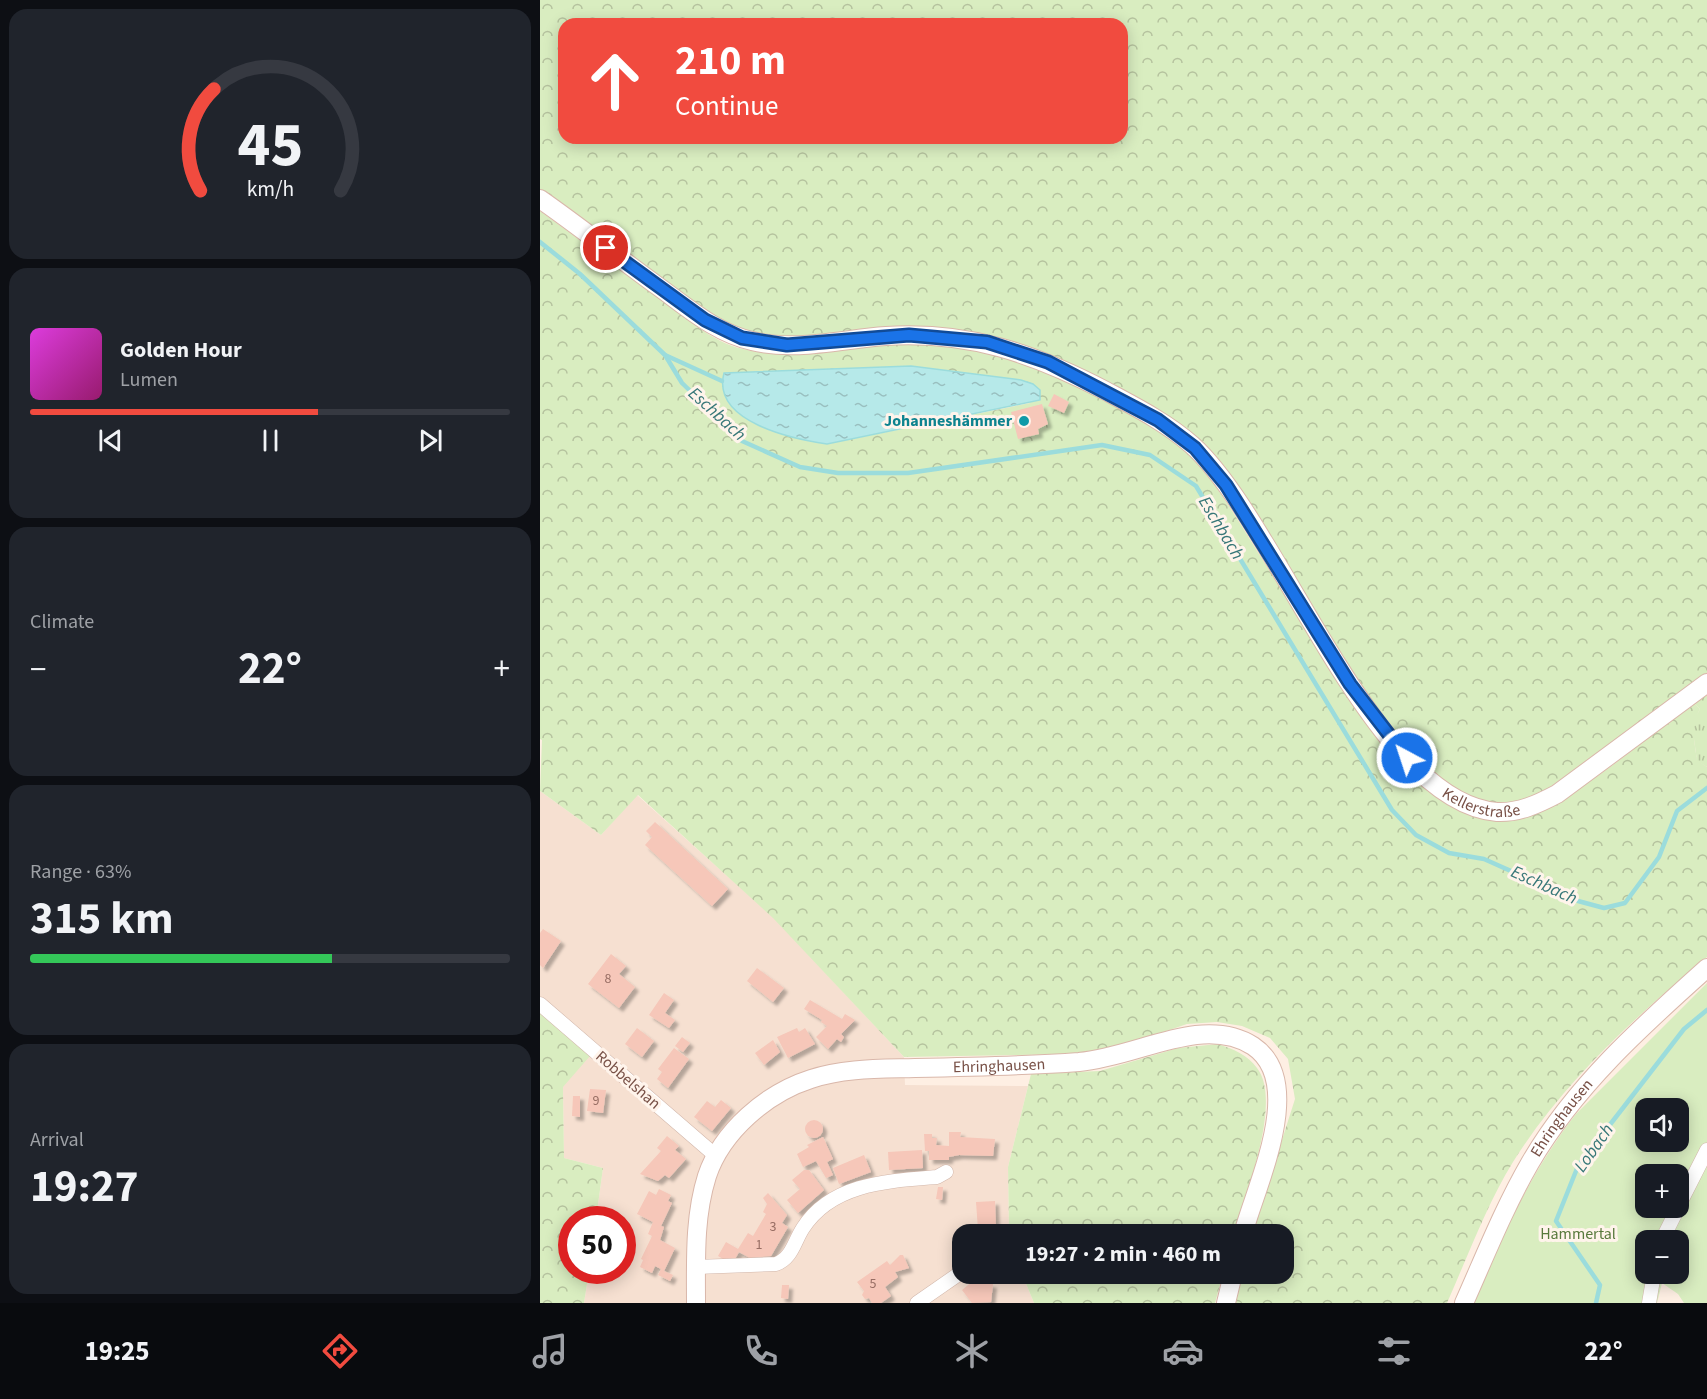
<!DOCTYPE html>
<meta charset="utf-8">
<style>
:root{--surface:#171b24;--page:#20242c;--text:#f1f3f6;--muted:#9ea1a6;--line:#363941;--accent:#f14b3f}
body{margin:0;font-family:"Source Sans 3",sans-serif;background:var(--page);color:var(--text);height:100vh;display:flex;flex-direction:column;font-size:22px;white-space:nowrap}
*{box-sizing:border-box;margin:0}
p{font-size:20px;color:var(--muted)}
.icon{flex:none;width:33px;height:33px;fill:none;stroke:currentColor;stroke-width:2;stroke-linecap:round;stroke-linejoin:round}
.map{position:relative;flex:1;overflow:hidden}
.panel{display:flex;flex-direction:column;gap:9px;padding:9px;background:#0d0f14;width:540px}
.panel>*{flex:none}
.banner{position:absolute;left:18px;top:18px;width:570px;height:126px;border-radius:18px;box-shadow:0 3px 15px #0003;background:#f14b3f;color:#fff;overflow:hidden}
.controls{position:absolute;left:1095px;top:1098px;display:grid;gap:12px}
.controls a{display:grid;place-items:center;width:54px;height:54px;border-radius:12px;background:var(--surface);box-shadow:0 3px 15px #0003;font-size:30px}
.speed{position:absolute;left:18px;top:1206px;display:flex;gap:12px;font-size:30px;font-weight:700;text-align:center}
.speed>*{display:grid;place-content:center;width:78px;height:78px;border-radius:50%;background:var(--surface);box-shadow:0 3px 15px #0003;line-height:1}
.speed .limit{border:9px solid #d22;background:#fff;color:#111}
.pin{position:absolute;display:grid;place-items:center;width:51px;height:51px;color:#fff;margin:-26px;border:3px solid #fff;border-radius:50%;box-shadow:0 2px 6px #0007}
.me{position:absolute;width:66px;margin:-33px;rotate:320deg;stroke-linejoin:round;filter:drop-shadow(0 0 4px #0008)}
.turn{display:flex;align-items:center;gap:21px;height:126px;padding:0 18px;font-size:27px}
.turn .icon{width:78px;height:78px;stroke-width:2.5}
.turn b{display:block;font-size:42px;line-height:51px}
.big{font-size:45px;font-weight:700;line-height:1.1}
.panel .tile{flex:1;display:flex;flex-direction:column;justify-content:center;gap:9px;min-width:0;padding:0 21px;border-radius:18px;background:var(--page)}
.panel .dial{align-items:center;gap:0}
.dial svg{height:156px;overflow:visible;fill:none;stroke:var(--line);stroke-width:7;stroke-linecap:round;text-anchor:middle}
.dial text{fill:var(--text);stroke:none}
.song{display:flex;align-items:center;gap:18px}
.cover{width:72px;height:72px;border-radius:9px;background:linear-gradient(135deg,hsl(300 70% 55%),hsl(320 70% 35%))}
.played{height:6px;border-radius:3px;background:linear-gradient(90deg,var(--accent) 60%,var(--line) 60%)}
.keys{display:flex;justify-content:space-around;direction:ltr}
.heat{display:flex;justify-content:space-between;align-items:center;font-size:33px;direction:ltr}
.charge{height:9px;border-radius:4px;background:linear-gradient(90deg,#34c759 63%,var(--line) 0)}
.trip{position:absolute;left:412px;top:1224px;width:342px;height:60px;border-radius:18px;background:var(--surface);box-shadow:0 3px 15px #0003;font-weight:700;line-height:60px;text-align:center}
.tab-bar{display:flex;height:96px;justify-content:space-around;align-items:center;background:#090b0e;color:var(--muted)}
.tab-bar .icon{width:42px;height:42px}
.tab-bar .current{color:var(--accent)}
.tab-bar b{font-size:27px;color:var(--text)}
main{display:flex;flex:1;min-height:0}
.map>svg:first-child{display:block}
.residential{fill:#f6e0d1}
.grass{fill:url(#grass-tufts)}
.forest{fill:url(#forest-crowns);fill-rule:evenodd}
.park{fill:#d9edc0;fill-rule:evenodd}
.water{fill:url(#water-ripples);stroke:#9bdcdc;stroke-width:1.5}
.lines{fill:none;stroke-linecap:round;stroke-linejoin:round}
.stream{stroke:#9bdcdc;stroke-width:4.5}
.building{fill:#f6c7b9;filter:url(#shadow)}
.street-casing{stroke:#d2b7ab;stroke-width:15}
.secondary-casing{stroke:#d9b7aa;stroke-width:20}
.street{stroke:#fff;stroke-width:14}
.secondary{stroke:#fff;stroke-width:18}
.route-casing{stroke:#114b97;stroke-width:15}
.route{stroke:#1a73e8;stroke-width:10}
.culture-dot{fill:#0f9aa8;stroke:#fff4eb;stroke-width:2}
.labels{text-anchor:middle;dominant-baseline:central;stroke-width:6;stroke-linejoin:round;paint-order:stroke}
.number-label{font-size:14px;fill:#986e64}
.culture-label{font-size:16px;font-weight:bold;fill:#0d838f;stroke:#fff4eb;text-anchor:end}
.street-label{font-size:16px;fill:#785147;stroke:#fff4eb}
.park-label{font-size:16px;fill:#58793c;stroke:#fff4eb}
.water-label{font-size:18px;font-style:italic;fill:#377778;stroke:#fff4eb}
</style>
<main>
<section class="panel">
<div class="tile dial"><svg viewBox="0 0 100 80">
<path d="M14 69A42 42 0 1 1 86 69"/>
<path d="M14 69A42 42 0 0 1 21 17" stroke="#f14b3f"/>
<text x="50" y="56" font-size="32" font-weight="700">45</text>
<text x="50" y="72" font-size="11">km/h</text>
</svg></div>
<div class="tile">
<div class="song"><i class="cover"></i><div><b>Golden Hour</b><p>Lumen</p></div></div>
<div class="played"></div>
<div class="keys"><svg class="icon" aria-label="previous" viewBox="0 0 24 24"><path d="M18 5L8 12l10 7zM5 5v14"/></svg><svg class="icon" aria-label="pause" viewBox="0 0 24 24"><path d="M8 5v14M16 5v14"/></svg><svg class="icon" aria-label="next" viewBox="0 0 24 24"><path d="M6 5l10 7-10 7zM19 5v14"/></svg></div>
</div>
<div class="tile"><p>Climate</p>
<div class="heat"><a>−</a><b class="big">22°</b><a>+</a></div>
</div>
<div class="tile"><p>Range · 63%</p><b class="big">315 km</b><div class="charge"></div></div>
<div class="tile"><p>Arrival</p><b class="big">19:27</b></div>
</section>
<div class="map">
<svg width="1167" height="1303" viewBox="0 0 1167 1303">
<defs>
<pattern id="grass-tufts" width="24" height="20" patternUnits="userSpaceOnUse" patternTransform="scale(1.5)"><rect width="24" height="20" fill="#d9edc0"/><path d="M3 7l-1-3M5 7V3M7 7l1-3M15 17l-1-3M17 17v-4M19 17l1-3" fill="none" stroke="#b5c29e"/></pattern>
<pattern id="forest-crowns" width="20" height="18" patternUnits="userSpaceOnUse" patternTransform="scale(1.5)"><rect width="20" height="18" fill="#d9edc0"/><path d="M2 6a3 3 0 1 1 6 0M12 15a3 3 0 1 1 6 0" fill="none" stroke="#b5c29e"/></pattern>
<pattern id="water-ripples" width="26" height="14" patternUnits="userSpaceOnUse" patternTransform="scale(1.5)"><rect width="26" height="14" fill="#b6e9e9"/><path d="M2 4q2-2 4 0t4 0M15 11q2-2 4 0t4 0" fill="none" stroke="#99bfbf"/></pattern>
<filter id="shadow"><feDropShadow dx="4" dy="4" stdDeviation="1.5" flood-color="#0004"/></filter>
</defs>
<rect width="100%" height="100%" fill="#feefe3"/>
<polygon class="residential" points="0,791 61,835 97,795 233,917 364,1057 365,1085 488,1086 468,1167 469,1229 484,1228 485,1234 423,1234 423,1274 482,1274 494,1303 44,1303 49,1271 82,1270 82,1220 56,1219 63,1168 24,1158 23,1086 0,1011"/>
<polygon class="grass" points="1167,690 1167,767 1157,761 1152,724 1160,709 1152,701"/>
<g class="forest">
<path d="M 0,0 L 1167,0 L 1167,674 L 995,798 L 966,805 L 930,798 L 905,782 L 877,759 L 820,686 L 680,466 L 521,361 L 479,344 L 444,335 L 410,330 L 246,338 L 203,331 L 180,322 L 0,190 ZM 24,24 L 582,24 L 582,138 L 24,138 Z"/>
<path d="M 0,211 C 39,239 78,268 117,296 C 143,315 171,342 203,349 C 255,362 309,344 361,343 C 391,343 425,344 455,352 C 503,365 604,414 641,447 C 668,471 687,503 706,533 C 729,570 752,607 775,644 C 814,705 866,800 942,817 C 1008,831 1103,740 1152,701 L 1160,709 C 1151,727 1154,740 1157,760 L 1167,767 L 1167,957 C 1095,1017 1023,1082 973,1162 C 947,1204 927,1258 907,1303 L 696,1303 L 702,1274 L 744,1274 L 744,1234 L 712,1234 L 755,1099 L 748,1059 L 730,1038 L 702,1026 L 677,1022 L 647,1024 L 588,1044 L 535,1054 L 364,1057 L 233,918 L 98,795 L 61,835 L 0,791 L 2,740 L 0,739 ZM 371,366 L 493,384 L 490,403 L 287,444 L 182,381 L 184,373 Z"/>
<polygon points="0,1011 50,1056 23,1087 24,1158 63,1168 56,1219 32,1220 32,1270 49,1271 44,1303 0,1303"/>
<path d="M 678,1044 C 693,1049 708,1055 717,1068 C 743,1101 705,1197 693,1234 L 485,1234 L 484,1228 L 469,1230 L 468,1167 L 491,1074 L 560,1071 L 638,1048 Z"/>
<polygon points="482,1274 683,1274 675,1303 494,1303"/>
</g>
<path class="park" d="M 1167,983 L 1167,1303 L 1144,1303 L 1138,1294 L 1122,1283 L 1117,1303 L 931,1303 C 962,1237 991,1171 1036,1114 ZM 1106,1108 L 1138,1108 L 1138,1142 L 1106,1142 ZM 1106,1174 L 1138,1174 L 1138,1208 L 1106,1208 ZM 1106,1240 L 1138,1240 L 1138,1274 L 1106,1274 Z"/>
<path class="water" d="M 371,366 L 481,380 L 493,384 L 500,390 L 500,400 L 287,444 C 253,439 171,422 184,373 Z"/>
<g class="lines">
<g class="stream">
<polyline points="0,242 40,274 125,355 142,383 202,441 260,467 298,473 368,473 562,445 610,455 656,486 852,810 876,835 909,853 944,859 1038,901 1064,908 1085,903 1119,857 1137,811 1167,788"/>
<polyline points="125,355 182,381"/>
<polyline points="1056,1303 1060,1285 1016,1221 1038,1166 1144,1029 1167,1010"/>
</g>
</g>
<g class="building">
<polygon points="514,394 529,402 524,413 508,406"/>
<polygon points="502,404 508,424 498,429 499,434 478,439 471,412"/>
<polygon points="115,822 188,889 172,906 105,845 112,837 106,831"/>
<polygon points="3,929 21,941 3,968 0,965 0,933"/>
<polygon points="71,954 86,966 79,974 95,987 79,1008 48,984"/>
<polygon points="217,968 244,988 233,1002 207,981"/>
<polygon points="124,993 134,1000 125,1013 135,1020 129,1028 109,1015"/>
<polygon points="270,1000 302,1019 305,1014 315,1020 301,1034 304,1037 301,1042 297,1039 288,1049 276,1037 287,1026 281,1022 282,1020 264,1009"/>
<polygon points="97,1028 114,1041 102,1057 85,1044"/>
<polygon points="257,1028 259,1032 265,1028 275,1044 248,1058 237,1037"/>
<polygon points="142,1037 150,1043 143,1052 135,1046"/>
<polygon points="233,1040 240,1052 224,1065 215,1053"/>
<polygon points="134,1048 149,1059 128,1088 117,1079 122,1072 118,1069"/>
<polygon points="50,1089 66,1090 63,1113 47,1111"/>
<polygon points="33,1096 40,1096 40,1117 32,1116"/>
<polygon points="181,1100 191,1108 172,1131 154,1117 167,1101 175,1107"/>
<circle cx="274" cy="1129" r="9"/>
<polygon points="409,1132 421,1132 420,1137 455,1139 453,1156 419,1155 409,1157 409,1160 389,1160 389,1151 385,1151 384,1134 392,1134 392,1138 397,1138 396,1145 409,1146"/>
<polygon points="127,1136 139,1146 135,1150 146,1159 129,1178 125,1175 118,1181 100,1174 121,1151 117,1148"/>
<polygon points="283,1137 293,1159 287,1162 293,1175 286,1178 276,1161 263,1167 257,1154 269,1147 267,1145"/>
<polygon points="382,1150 383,1168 349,1170 348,1152"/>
<polygon points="324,1155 331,1172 299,1184 293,1168"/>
<polygon points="264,1170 269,1170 284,1190 258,1213 247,1200 260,1189 252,1180"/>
<polygon points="398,1187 403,1187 402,1200 396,1199"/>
<polygon points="119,1189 131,1195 128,1201 132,1203 121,1226 124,1227 120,1240 135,1248 124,1271 133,1275 130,1281 118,1275 121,1269 115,1266 112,1273 100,1267 103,1260 101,1259 112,1236 108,1234 113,1222 97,1214 109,1191 116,1195"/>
<polygon points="228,1193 247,1215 242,1223 248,1227 231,1256 210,1258 199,1252 195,1259 185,1260 178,1256 186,1242 198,1249 208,1233 213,1236 226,1214 223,1212 227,1204 223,1198"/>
<polygon points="455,1201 456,1229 438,1230 436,1202"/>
<polygon points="360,1255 363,1255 369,1268 355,1272 358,1277 345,1287 351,1296 341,1303 332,1303 329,1298 325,1299 322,1295 324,1291 317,1282 347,1261 350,1265"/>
<polygon points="440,1275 446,1283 453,1284 451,1302 432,1303 422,1290"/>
<polygon points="242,1285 249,1285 248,1299 241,1298"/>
</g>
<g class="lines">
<defs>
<g id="street">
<polyline points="0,1004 176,1156"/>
<polyline points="1138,1207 1167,1150"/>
<polyline points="1122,1240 1138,1208"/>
<path d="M 156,1267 L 236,1264 C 252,1258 254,1242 263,1228 C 292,1183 348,1181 397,1177 L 406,1172"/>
<polyline points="377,1303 423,1271"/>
<polyline points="1109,1303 1114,1274"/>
</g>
<g id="secondary">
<path id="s1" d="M 0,199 C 40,227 79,258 119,287 C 148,308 176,333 212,341 C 255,352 302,339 346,336 C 429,331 493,353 566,391 C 596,407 627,423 652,445 C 739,523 833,802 957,812 C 979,813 998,804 1017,794 L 1167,683"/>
<path id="s2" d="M 156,1303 C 156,1261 154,1217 167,1176 C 182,1131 227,1093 271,1079 C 304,1068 340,1069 375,1068 C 430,1067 485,1066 539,1062 C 580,1058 616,1040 656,1035 C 675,1033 696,1035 713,1046 C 767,1082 716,1185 703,1234"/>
<polyline points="686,1303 693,1274"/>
<path id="s3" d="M 924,1303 C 945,1256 964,1208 990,1163 C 1034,1087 1102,1026 1167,968"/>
</g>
</defs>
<use href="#street" class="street-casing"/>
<use href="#secondary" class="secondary-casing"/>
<use href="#street" class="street"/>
<use href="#secondary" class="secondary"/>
</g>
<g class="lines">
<defs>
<polyline id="route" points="66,248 165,320 202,338 247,345 369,335 447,342 508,362 618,420 655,448 686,485 810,684 867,758"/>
</defs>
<use href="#route" class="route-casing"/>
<use href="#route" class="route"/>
</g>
<circle class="culture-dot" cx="484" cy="421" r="6"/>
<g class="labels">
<g class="number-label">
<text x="68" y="979">8</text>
<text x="56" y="1101">9</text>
<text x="233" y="1227">3</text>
<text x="219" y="1245">1</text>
<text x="333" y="1284">5</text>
</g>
<g class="culture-label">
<text x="472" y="421">Johanneshämmer</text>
</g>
<g class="street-label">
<text stroke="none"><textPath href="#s1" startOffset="1194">Kellerstraße</textPath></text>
<text stroke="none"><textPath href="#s2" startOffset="464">Ehringhausen</textPath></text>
<text transform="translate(88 1080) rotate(41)">Robbelshan</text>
<text stroke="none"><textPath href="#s3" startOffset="210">Ehringhausen</textPath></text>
</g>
<g class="park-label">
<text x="1038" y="1234">Hammertal</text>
</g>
<g class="water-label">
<text transform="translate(177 414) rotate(42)">Eschbach</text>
<text transform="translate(681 528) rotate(59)">Eschbach</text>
<text transform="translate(1004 885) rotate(24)">Eschbach</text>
<text transform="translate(1054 1148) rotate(-55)">Lobach</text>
</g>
</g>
</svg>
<div class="controls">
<a><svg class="icon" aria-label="sound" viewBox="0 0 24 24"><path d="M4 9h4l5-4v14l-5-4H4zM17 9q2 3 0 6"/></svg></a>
<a>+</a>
<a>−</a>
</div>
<div class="speed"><div class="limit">50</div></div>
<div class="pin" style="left:66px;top:248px;background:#d93025"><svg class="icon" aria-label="arrive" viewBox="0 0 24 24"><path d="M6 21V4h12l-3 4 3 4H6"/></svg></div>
<svg class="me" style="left:867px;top:758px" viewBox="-20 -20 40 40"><circle r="17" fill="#1a73e8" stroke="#fff" stroke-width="3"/><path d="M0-11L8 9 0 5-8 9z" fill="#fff"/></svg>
<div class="trip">19:27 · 2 min · 460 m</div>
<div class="banner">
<div class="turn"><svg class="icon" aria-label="ahead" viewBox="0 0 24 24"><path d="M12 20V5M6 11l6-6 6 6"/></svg><div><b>210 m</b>Continue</div></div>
</div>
</div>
</main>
<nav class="tab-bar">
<b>19:25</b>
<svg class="icon current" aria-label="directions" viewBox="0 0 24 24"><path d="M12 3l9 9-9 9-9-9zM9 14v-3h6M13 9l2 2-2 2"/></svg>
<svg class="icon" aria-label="music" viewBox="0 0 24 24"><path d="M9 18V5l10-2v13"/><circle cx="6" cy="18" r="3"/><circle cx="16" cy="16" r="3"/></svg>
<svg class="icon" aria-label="phone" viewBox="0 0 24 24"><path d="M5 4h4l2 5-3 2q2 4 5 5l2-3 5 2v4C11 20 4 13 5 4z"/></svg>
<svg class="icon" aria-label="climate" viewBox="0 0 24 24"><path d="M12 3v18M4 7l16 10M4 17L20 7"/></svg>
<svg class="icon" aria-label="car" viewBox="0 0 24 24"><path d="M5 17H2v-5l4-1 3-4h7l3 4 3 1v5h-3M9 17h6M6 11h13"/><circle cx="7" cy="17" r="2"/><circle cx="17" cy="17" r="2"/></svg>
<svg class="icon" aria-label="filters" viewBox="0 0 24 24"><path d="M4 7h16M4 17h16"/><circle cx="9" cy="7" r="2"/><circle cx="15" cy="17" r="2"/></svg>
<b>22°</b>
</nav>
